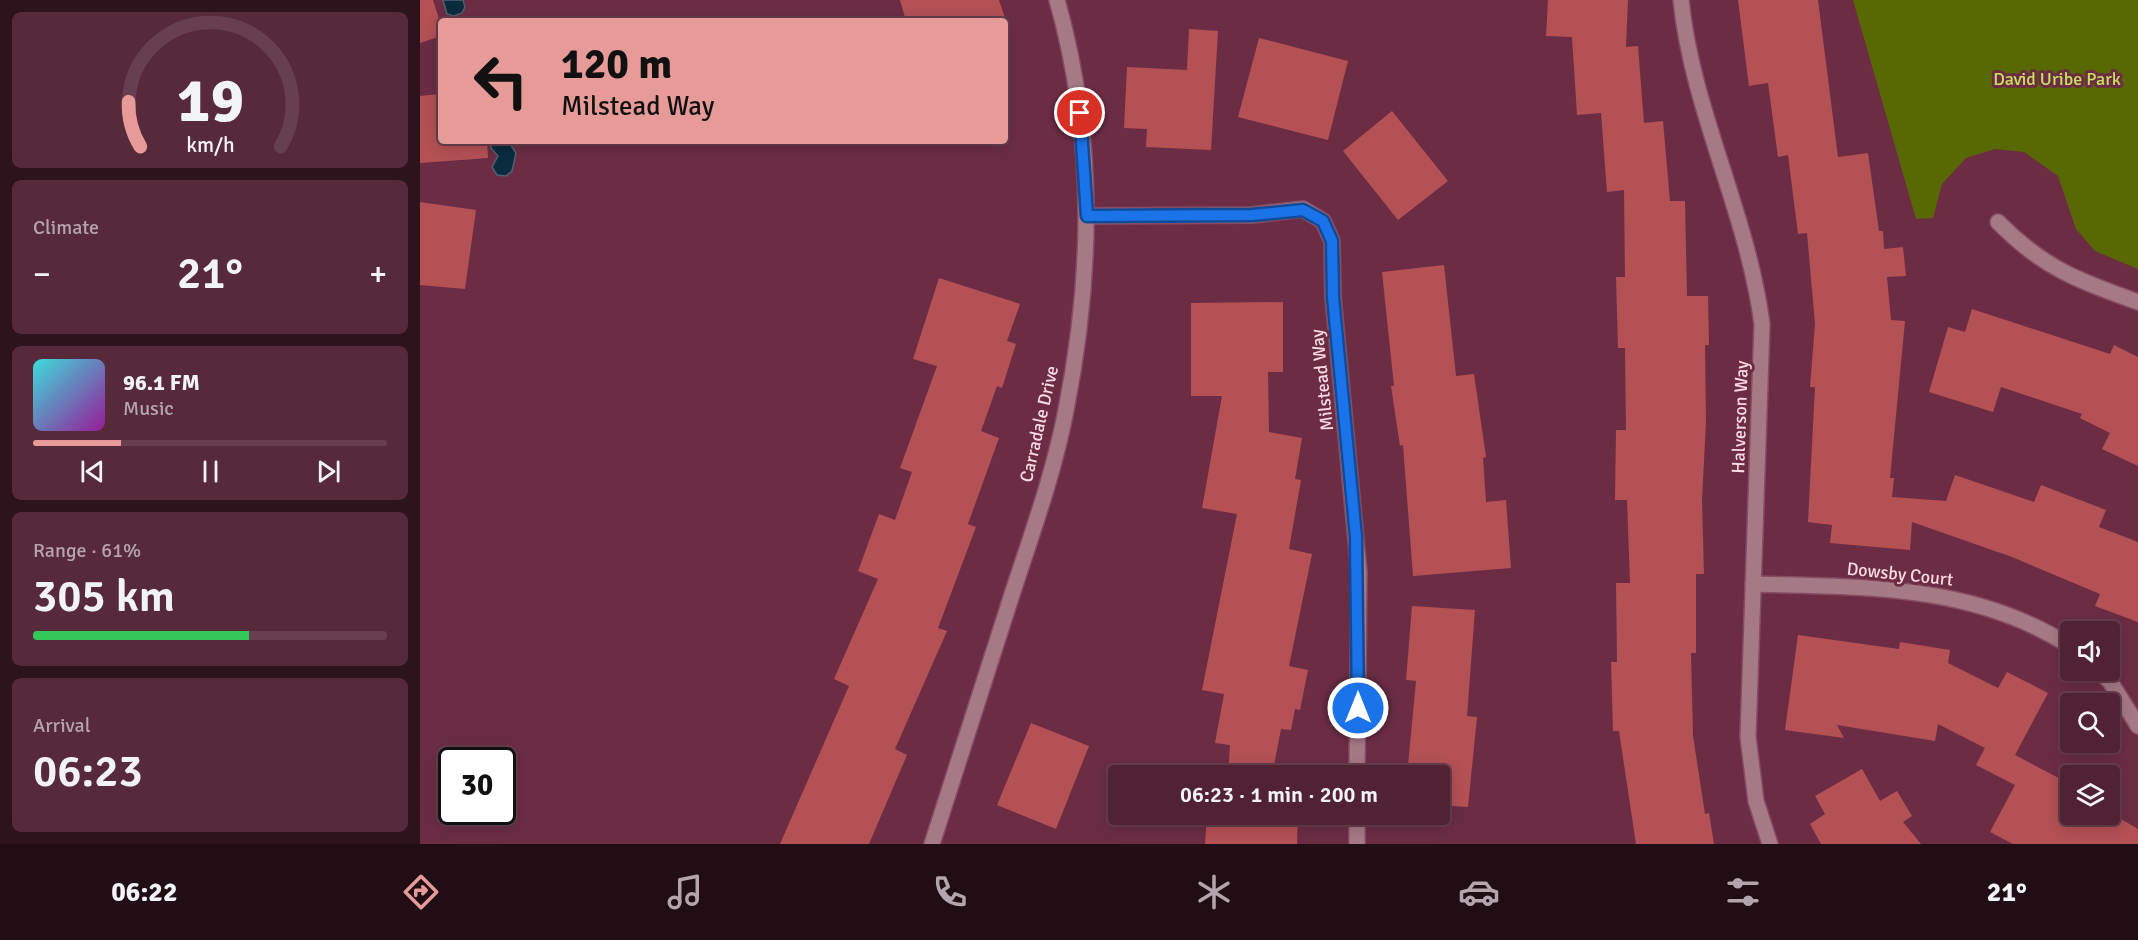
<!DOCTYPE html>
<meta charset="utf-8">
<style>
:root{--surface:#512233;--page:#572a3b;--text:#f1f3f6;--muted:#b4a4ac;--line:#673f4e;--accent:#e69b98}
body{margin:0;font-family:Signika,sans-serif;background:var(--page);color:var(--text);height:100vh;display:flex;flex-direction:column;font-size:22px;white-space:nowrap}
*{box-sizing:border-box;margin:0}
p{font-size:20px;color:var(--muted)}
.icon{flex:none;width:33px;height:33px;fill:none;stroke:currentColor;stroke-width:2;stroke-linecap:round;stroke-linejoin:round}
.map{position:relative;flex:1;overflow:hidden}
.details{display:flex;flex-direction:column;gap:12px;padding:12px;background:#2d131c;width:420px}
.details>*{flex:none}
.top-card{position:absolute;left:18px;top:18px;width:570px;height:126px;border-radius:6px;box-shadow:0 3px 15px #0003,0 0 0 2px var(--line);background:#e69b98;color:#111;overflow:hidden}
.fabs{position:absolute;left:1640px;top:621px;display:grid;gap:12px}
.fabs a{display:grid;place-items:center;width:60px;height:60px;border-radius:6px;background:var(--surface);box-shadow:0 3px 15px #0003,0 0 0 2px var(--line);font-size:30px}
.speed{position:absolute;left:18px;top:747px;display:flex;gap:12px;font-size:30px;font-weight:700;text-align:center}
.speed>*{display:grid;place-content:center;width:78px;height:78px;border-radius:50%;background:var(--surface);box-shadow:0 3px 15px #0003,0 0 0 2px var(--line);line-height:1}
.speed .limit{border:3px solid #111;border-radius:9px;background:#fff;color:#111}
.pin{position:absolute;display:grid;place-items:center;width:51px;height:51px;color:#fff;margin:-26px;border:3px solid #fff;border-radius:50%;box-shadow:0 2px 6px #0007}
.me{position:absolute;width:66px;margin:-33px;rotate:0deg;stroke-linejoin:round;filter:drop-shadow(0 0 4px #0008)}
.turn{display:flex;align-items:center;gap:21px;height:126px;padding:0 24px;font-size:27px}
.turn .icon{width:78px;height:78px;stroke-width:2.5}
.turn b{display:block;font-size:42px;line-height:51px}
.big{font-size:45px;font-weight:600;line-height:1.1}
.details .tile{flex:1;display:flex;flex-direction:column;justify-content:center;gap:9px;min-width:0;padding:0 21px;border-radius:9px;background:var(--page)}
.details .dial{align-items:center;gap:0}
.dial svg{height:156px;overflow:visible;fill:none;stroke:var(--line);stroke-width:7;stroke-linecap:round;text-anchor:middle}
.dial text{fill:var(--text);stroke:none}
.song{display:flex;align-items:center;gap:18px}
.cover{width:72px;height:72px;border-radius:9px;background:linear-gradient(135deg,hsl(180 70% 55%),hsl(300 70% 35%))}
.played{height:6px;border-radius:3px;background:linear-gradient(90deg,var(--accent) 25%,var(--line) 25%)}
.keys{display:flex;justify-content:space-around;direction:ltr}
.heat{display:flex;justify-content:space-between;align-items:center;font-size:33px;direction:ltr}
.charge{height:9px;border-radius:4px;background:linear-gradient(90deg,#34c759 61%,var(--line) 0)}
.trip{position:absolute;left:688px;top:765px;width:342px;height:60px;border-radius:6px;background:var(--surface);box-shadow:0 3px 15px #0003,0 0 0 2px var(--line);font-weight:600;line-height:60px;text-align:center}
.dock{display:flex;height:96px;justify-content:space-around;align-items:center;background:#200e14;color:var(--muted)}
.dock .icon{width:42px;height:42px}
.dock .on{color:var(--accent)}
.dock b{font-size:27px;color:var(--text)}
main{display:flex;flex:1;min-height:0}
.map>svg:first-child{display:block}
.green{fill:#586803}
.water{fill:#0b2b3f;stroke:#536070;stroke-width:1.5}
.building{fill:#b45155}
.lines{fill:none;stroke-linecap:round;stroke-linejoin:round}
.minor-casing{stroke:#864c61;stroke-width:18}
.minor{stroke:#a67986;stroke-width:15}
.route-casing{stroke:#114b97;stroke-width:15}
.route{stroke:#1a73e8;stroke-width:10}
.labels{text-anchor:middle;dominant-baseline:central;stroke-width:6;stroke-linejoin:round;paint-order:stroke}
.park-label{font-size:18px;fill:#c6e15e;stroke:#6c2d44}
.street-label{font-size:18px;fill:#fbdae3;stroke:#6c2d44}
</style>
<main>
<section class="details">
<div class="tile dial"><svg viewBox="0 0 100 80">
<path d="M14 69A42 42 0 1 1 86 69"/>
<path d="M14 69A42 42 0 0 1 8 46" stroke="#e69b98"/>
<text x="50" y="56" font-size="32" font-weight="700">19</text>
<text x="50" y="72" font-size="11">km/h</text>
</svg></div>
<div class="tile"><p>Climate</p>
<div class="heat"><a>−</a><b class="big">21°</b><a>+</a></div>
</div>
<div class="tile">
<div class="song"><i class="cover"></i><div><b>96.1 FM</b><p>Music</p></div></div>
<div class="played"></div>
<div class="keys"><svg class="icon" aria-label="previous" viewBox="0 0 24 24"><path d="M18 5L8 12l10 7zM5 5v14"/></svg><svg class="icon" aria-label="pause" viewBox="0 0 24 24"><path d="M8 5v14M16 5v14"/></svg><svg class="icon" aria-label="next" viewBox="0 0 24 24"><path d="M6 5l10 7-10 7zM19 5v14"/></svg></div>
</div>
<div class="tile"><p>Range · 61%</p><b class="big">305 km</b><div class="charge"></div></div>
<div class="tile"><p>Arrival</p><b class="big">06:23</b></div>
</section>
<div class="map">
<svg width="1718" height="844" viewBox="0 0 1718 844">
<rect width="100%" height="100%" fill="#6c2d44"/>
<polygon class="green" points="1433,0 1718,0 1718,269 1675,251 1656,229 1638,176 1604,152 1575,149 1546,158 1522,184 1513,218 1496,219"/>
<g class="water">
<polygon points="23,0 43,0 45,7 42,13 34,16 27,14"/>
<polygon points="72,141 88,141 96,153 92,171 86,176 77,175 72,167 78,156 71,148"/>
</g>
<g class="building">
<polygon points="0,0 13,0 21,25 21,36 0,43"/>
<polygon points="480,0 579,0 586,21 486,21"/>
<polygon points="1128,0 1208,0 1206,47 1218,46 1224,123 1243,121 1250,201 1265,201 1267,296 1288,296 1289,345 1285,345 1286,422 1282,500 1284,574 1276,574 1276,653 1271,653 1273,736 1285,814 1289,813 1294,844 1216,844 1199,731 1193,731 1191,662 1197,662 1196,583 1210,583 1207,500 1195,500 1196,430 1206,430 1205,348 1198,348 1196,277 1205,277 1204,190 1187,192 1181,113 1157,115 1152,37 1126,36"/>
<polygon points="1318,0 1398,0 1418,157 1448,153 1459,231 1463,231 1464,249 1483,247 1486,276 1467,277 1471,320 1485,321 1470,478 1474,478 1472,497 1526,501 1535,475 1614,502 1621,485 1686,510 1679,527 1718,542 1718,622 1675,606 1680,594 1592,557 1492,522 1490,550 1410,543 1412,525 1388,522 1395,387 1390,387 1395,324 1387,233 1378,234 1368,155 1358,157 1348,83 1329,86"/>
<polygon points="769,29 798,31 791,150 726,147 727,129 704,128 707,67 767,70"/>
<polygon points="839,38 928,61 908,140 818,117"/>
<polygon points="21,94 21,141 67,141 68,158 0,163 0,96"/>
<polygon points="972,111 1028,181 978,220 923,151"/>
<polygon points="0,202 56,210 45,289 0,285"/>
<polygon points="1024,265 1036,376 1054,374 1066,457 1063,458 1066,502 1086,500 1091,568 993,576 983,445 980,446 971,386 974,386 962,272"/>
<polygon points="519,278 600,304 587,341 596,344 582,388 577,386 561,431 579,438 548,524 556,527 518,628 527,631 475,749 487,755 449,844 360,844 429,686 414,679 458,579 438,571 459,514 475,520 492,472 480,468 517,366 493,359"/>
<polygon points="863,302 863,372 848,372 849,432 882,438 875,479 881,480 869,549 892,554 869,666 888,670 880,710 875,709 871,730 861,729 852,776 808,776 810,745 795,743 804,694 782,690 817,514 782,508 802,396 771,396 771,303"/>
<polygon points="1552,309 1690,354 1694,345 1718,357 1718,466 1682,449 1690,433 1660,418 1662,414 1581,387 1573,412 1509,392 1528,327 1545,332"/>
<polygon points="992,606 1055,610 1047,716 1057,717 1048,807 1020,805 1020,776 987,776 996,681 986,680"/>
<polygon points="1378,635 1479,649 1480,642 1530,650 1528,663 1578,688 1587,672 1628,693 1595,755 1650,784 1650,814 1689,814 1689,812 1718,829 1718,844 1593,844 1570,832 1595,785 1556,765 1565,748 1518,724 1515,741 1417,725 1424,738 1365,730"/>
<polygon points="611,723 669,746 636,829 577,805"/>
<polygon points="1442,769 1460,801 1477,791 1492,816 1483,822 1501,844 1401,844 1390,824 1405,814 1395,796"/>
<polygon points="787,814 878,814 877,844 785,844"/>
</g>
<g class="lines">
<defs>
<g id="minor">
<path d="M 1261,0 C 1272,110 1327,211 1342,324 L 1328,737 L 1336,801 L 1350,844"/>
<polyline points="667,216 832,215 883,209 903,221 912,241 913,297 939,572 937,776"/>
<path d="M 1578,222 C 1623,268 1659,281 1718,302"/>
<path d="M 1333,584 C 1443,587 1553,584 1650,646"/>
<polyline points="1679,670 1691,683 1718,726"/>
<path d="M 512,844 C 537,766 562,688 587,610 C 608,544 633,478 646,410 C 673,274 675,134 637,0"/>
<polyline points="937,844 937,814"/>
</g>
</defs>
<use href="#minor" class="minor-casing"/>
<use href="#minor" class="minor"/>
</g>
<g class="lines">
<defs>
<polyline id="route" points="660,113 667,216 832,215 883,210 903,221 912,241 913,297 936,537 938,708"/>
</defs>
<use href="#route" class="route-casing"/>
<use href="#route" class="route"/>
</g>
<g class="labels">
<g class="park-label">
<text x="1637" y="79">David Uribe Park</text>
</g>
<g class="street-label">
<text transform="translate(902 380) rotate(-96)">Milstead Way</text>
<text transform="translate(1320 417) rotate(-88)">Halverson Way</text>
<text transform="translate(619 424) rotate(-77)">Carradale Drive</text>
<text transform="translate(1480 574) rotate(6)">Dowsby Court</text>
</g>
</g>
</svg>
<div class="fabs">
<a><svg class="icon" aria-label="sound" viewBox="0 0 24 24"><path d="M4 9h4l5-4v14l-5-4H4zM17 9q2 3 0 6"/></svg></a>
<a><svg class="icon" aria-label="search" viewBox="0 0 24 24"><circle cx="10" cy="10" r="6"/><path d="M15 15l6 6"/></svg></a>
<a><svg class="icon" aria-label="layers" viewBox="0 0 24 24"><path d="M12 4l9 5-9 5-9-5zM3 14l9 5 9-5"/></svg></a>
</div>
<div class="speed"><div class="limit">30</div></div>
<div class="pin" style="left:660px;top:113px;background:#d93025"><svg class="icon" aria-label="arrive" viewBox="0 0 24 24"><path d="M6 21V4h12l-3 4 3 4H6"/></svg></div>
<svg class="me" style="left:938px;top:708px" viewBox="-20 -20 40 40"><circle r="17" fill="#1a73e8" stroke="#fff" stroke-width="3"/><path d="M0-11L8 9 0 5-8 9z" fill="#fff"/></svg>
<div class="trip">06:23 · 1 min · 200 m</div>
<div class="top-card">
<div class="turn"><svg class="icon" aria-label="left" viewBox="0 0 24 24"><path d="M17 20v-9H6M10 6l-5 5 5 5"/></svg><div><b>120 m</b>Milstead Way</div></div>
</div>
</div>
</main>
<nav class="dock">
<b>06:22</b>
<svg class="icon on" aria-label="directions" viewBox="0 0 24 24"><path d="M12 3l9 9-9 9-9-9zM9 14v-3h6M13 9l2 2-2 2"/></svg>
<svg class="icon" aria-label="music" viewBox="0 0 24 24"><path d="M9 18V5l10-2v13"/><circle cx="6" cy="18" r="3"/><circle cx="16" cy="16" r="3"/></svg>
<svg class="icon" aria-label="phone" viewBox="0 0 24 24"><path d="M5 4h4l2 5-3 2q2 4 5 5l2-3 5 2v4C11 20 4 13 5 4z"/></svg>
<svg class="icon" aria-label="climate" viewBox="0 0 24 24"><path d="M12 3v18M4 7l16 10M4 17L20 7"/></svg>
<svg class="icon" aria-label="car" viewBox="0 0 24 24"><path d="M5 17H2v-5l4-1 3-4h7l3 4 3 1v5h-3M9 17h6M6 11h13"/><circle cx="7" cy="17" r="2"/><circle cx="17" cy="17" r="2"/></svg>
<svg class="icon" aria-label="filters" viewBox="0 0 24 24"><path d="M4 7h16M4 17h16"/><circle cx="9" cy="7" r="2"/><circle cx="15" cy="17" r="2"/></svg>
<b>21°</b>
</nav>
